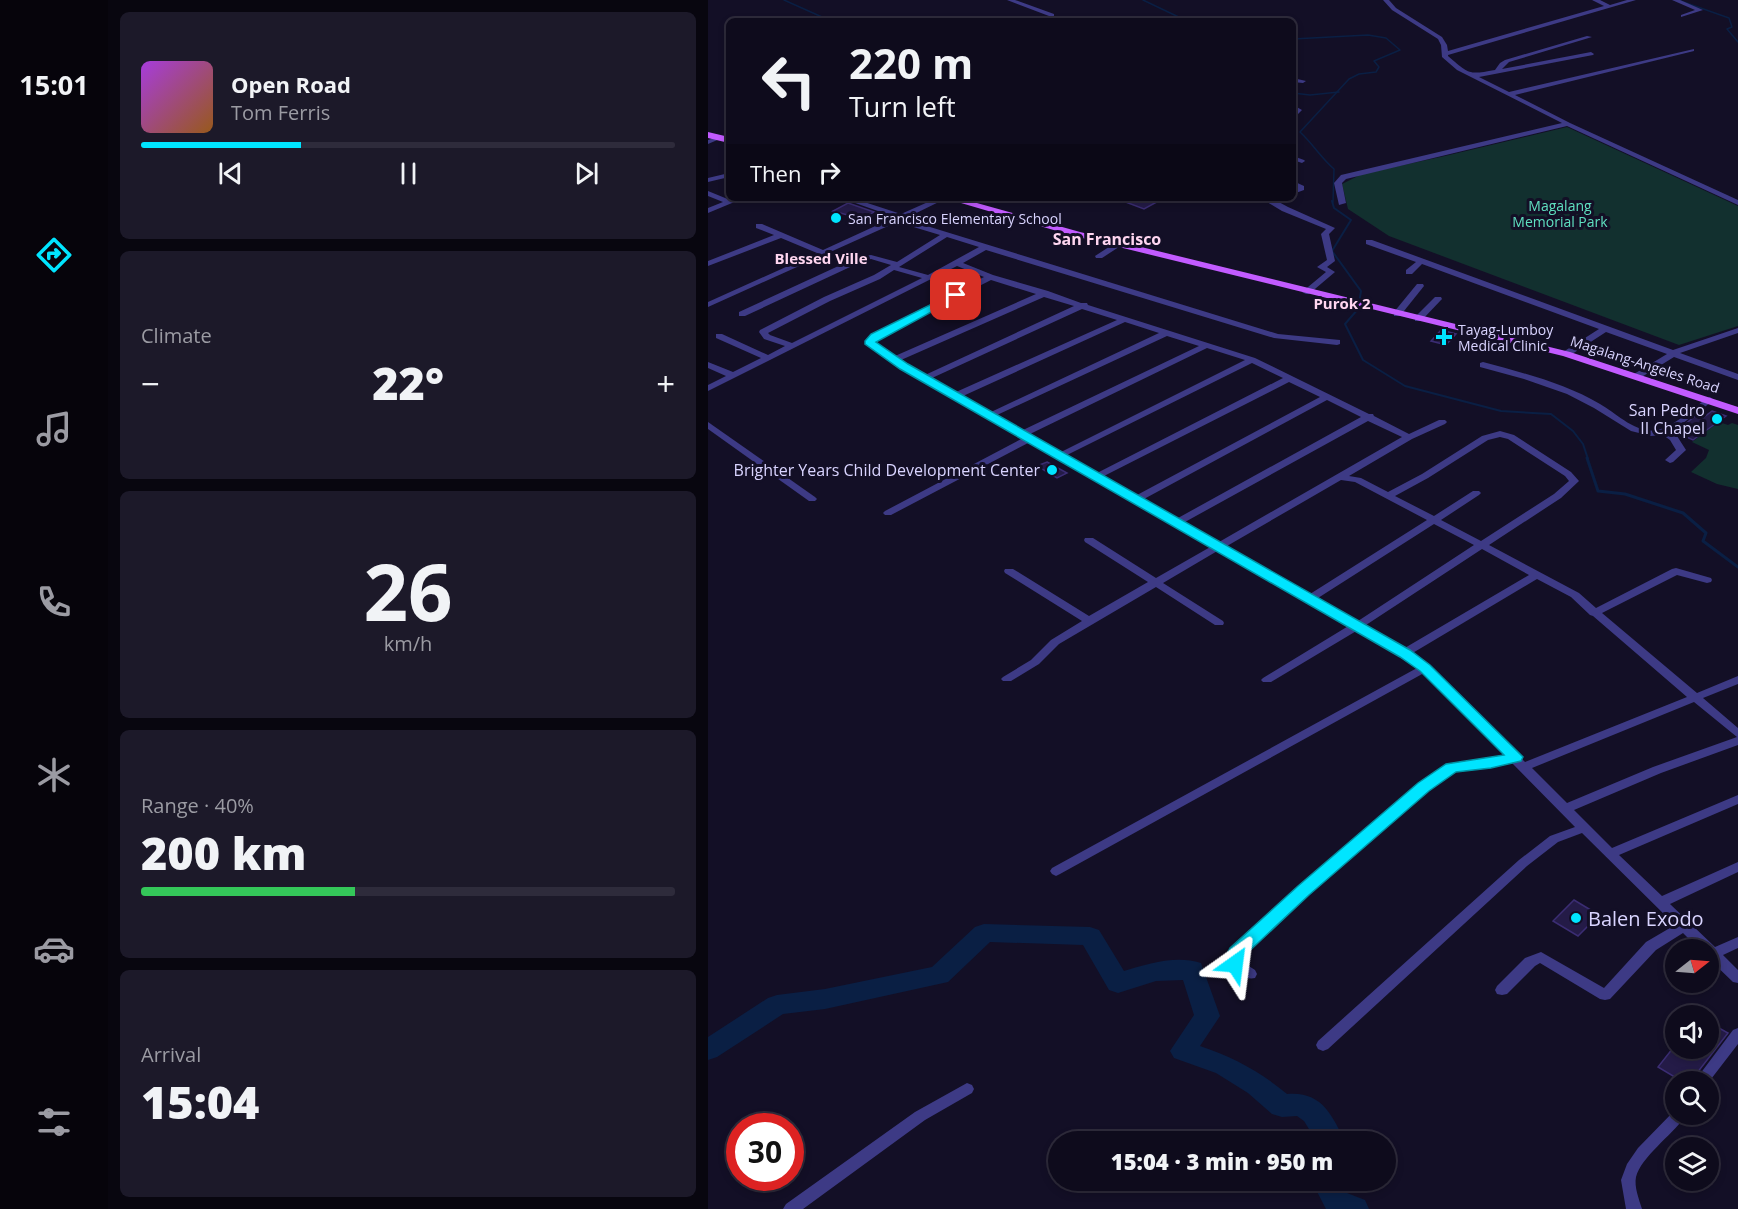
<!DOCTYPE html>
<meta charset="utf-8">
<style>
:root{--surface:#0e0b1c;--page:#1c1929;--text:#f1f3f6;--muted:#9b9ba3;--line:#2e2b3b;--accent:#00e5ff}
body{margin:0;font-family:"Open Sans",sans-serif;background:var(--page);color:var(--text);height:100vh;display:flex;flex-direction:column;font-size:22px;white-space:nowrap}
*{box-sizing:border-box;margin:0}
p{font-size:20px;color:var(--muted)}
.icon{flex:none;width:33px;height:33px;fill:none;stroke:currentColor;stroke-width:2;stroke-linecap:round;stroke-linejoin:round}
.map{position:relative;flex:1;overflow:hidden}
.panel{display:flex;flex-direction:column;gap:12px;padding:12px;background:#08060f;width:600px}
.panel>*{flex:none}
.hud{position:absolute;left:18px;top:18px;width:570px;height:183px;border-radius:9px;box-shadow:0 3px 9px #0003,0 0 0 2px var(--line);background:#0e0b1c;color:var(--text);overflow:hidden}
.needle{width:39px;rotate:73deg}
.controls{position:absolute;left:957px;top:939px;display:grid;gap:12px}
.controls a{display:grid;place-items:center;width:54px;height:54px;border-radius:50%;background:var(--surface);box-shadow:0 3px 9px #0003,0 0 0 2px var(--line);font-size:30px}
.speed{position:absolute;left:18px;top:1113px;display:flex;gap:12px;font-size:30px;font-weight:700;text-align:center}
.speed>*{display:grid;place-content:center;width:78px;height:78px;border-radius:50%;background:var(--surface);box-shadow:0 3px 9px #0003,0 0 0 2px var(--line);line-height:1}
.speed .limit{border:9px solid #d22;background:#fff;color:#111}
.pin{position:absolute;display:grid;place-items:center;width:51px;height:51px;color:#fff;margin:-26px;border-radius:12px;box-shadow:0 3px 9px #0006}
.me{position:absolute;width:66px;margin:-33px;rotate:31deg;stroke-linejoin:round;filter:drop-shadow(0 0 4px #0008)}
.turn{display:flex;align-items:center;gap:21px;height:126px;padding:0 24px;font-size:27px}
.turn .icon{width:78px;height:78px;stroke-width:2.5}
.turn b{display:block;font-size:42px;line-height:51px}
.then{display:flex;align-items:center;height:57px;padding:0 24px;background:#0003;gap:12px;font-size:22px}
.big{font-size:45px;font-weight:800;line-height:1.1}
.panel .widget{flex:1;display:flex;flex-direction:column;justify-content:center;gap:9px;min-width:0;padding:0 21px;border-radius:9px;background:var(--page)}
.panel .dial{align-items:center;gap:0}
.dial b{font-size:78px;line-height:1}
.song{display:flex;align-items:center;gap:18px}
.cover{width:72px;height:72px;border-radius:9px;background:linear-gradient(135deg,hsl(280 70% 55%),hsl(30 70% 35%))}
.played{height:6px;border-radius:3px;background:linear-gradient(90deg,var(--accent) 30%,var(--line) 30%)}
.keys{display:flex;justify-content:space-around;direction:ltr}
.heat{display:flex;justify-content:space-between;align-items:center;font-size:33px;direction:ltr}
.charge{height:9px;border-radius:4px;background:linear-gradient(90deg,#34c759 40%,var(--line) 0)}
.trip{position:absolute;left:340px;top:1131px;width:348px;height:60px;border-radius:30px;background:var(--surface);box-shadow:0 3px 9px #0003,0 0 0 2px var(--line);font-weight:800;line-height:60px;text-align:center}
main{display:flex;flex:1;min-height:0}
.menu{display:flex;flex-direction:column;width:108px;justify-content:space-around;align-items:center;background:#06040b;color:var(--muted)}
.menu .icon{width:42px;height:42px}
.menu .on{color:var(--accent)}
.menu b{font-size:27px;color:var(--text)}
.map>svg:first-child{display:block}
.green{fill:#12302f}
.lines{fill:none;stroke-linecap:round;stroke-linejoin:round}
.stream-far2{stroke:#0a1f44;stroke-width:1.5}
.stream-far1{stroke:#0a1f44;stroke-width:2}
.stream{stroke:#0a1f44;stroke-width:3}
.river{fill:#0a1f44;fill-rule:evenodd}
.building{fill:#241b47;stroke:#3b2d73;stroke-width:1.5}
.minor{fill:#3d3a85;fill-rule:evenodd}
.major{fill:#c25bff;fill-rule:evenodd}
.route{fill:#00e5ff;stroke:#0095a6;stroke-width:1.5}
.poi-dot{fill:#00e5ff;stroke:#130f26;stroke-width:2}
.labels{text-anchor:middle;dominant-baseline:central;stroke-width:6;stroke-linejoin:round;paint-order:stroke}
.far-park-label{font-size:14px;fill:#5fe0c0;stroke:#130f26}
.far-poi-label{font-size:14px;fill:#d9d4ff;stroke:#130f26;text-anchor:start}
.far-street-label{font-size:14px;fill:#d9d4ff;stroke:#130f26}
.far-neighbourhood-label{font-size:15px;font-weight:bold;fill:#ffd6f0;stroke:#130f26}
.far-quarter-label{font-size:16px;font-weight:bold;fill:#ffd6f0;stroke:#130f26}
.poi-label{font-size:16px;fill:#d9d4ff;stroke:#130f26;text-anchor:end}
.near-poi-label{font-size:20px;fill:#d9d4ff;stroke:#130f26;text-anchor:start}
</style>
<main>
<nav class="menu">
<b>15:01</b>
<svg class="icon on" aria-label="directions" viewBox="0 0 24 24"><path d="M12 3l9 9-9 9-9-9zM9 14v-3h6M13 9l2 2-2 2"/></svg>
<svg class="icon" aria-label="music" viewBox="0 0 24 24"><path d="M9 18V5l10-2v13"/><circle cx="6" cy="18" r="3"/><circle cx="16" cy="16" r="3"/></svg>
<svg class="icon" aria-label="phone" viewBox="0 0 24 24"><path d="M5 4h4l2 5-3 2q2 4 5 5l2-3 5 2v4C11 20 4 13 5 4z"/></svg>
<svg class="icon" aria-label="climate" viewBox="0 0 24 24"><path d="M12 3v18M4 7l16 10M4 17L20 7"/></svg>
<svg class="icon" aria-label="car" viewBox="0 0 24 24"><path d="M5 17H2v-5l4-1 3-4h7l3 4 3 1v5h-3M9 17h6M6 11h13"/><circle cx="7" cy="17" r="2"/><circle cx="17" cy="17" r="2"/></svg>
<svg class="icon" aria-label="filters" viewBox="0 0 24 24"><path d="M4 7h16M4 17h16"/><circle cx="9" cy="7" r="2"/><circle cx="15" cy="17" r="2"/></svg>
</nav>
<section class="panel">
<div class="widget">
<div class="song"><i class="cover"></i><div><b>Open Road</b><p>Tom Ferris</p></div></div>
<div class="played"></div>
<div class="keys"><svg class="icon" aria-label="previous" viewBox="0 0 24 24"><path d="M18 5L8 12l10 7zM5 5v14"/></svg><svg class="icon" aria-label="pause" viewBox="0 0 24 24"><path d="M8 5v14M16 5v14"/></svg><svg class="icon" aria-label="next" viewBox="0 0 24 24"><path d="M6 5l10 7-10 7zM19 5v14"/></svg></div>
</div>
<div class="widget"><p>Climate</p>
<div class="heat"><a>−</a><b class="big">22°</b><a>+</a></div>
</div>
<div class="widget dial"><b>26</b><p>km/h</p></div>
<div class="widget"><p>Range · 40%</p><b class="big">200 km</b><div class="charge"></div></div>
<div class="widget"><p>Arrival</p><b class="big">15:04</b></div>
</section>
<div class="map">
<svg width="1030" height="1209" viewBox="0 0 1030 1209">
<rect width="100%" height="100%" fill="#130f26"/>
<g class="green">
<polygon points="859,127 1030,206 1030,326 971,345 681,236 640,209 634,184 654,174 737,156"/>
<polygon points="1011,422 1020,425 1024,423 1030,425 1030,489 1009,484 983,472 998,458 1001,450 984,442"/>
</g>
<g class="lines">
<g class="stream-far2">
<polyline points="76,0 123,21"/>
<polyline points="435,0 479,21"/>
<polyline points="970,0 1021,18 1024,27 1019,29 1030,42"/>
<path d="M 585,39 L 660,35 L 678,38 L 692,50 L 666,61 L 671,67 L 668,72 L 651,74 L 641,79 L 592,132 C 605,144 613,158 626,169 L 625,202"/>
<polyline points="585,93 602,95 631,92"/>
</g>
<polyline class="stream-far1" points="624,201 626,208 643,220 624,251 653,291 650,309 637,324 655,360 697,386 793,411 843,414 865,431 875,444 880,459"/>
<polyline class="stream" points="879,458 890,491 917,494 975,513 998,533 995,541 1030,567"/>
<g class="river">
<path d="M 276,924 L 382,927 L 391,930 L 416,971 C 440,964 467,955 493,963 L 512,1016 L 492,1046 C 527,1058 551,1071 579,1094 C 613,1091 624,1114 637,1142 L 609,1142 L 596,1121 L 589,1116 L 574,1117 L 564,1114 L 540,1093 L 508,1073 L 466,1058 L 462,1051 L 486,1015 L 475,980 L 448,981 L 410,993 L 401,990 L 375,945 L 282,942 L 240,982 L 117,1009 L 75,1014 L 9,1057 L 0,1060 L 0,1037 L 60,998 L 69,995 L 117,989 L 224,967 L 267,927 Z"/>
<polygon points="603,1180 632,1180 639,1193 657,1200 661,1209 618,1209"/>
</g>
</g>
<g class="building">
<polygon points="407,198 456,198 436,209"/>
<polygon points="140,203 166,212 154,219 125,211"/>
<polygon points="733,330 748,334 738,345 723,341"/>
<polygon points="1004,411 1018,416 985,440 967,432 990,414 996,417"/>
<polygon points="339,462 359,473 349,478 329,466"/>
<polygon points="866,900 891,915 870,936 845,921"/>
<polygon points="1000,1022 1020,1033 982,1082 975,1082 950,1067 965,1048 1000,1048"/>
</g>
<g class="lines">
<g class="minor">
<polygon points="299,0 307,0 346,14 346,21 340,21 341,16"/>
<path d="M 675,0 L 681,0 L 688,8 L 734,37 L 739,45 L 740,51 L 896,6 L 884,0 L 892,0 L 902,5 L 919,0 L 928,0 L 740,55 L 740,56 C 761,74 760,75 787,70 L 792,63 L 797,60 L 879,36 L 884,37 L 801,62 L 794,69 L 883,52 L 886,54 L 885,55 L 771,77 L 801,92 L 986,49 L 986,51 L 807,95 L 862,123 L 1030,200 L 1030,205 L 859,126 L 638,179 L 634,183 L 638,203 L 631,205 L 626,183 L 633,175 L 854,123 L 749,70 L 734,57 L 733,45 L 730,39 L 684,10 Z"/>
<polygon points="964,0 972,0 995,10 973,17 973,15 987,10"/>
<polygon points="585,78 598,81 595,83 585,82"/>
<polygon points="585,105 594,110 585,119 585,113 587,111 585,110"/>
<polygon points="9,137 14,138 0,144 0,140"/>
<polygon points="585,156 596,160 597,161 594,163 585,160"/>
<polygon points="21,173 21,177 0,182 0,178"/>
<polygon points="585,181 596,186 596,190 585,194 585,189 588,188 585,186"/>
<polygon points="0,191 22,200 36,198 0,213 0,208 15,202 0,196"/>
<path d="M 133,198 L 144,198 L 193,214 L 229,198 L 239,198 L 196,219 L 570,334 L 632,340 L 632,344 L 629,345 L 566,338 L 278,250 L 255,263 L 285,275 L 340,291 L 373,303 L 379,303 L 380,305 L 547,358 L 661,414 L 665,414 L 666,416 L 701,434 L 731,420 L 737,420 L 739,422 L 737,424 L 704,439 L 641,476 L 653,478 L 680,492 L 714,474 L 774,436 L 792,431 L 806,435 L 863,472 L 871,481 L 853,498 L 781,545 L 871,593 L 888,608 L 964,569 L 968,568 L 1003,578 L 1004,580 L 1003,582 L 999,583 L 969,575 L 894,613 L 989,693 L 1030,676 L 1030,684 L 995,698 L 1030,728 L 1030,745 L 953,773 L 866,810 L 904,848 L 1030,795 L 1030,804 L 911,855 L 954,896 L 1030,862 L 1030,872 L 962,904 L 1007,947 L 1030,937 L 1030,948 L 1015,955 L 1030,970 L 1030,983 L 1025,982 L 1000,958 L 1000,950 L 992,950 L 975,933 L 948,950 L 902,999 L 897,1000 L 892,999 L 832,963 L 827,966 L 799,994 L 794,995 L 789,994 L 787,990 L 789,986 L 817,958 L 833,952 L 896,988 L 938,942 L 967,925 L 874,833 L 850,842 L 819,866 L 620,1049 L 615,1051 L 610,1049 L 608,1045 L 610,1041 L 811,860 L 842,836 L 867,827 L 803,762 L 783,767 L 747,772 L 720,790 L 600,894 L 533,957 L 533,961 L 547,970 L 549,974 L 547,978 C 535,981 522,969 518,958 L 523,949 L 590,888 L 712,784 L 740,765 L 797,756 L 716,673 L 352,874 L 348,876 L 344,874 L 342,871 L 344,868 L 709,668 L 650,630 L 563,682 L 555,682 L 553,680 L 555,678 L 642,625 L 511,550 L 455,583 L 515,621 L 516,623 L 515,625 L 507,625 L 448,587 L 351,644 L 331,664 L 303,681 L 295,681 L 293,679 L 295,677 L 323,660 L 343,640 L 374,621 L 297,573 L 296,571 L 297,569 L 305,569 L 381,616 L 440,582 L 377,542 L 376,540 L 377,538 L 385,538 L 448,578 L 504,546 L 322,442 L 183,515 L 177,515 L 175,513 L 177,511 L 315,438 L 182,362 L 159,344 L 158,341 L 164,334 L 276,277 L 249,266 L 0,391 L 0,385 L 18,376 L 0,368 L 0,362 L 25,372 L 53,358 L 8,338 L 8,334 L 14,334 L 60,355 L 77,346 L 56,339 L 51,332 L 52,330 L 116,297 L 166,275 L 183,265 L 163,259 L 155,261 L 37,316 L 31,316 L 31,312 L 150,257 L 163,255 L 189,262 L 232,235 L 189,222 L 0,307 L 0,302 L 109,253 L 73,238 L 0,266 L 0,261 L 66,235 L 48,228 L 48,224 L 54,224 L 115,250 L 187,217 ZM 239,237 L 271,247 L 220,275 L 191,267 ZM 186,270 L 214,278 L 84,343 L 62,335 L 60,333 L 122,301 L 172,279 ZM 283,280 L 328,294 L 187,356 L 167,343 L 170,338 ZM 336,297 L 366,306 L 217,375 L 193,360 ZM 374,309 L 409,320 L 248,392 L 224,378 ZM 417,322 L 451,333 L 283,412 L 255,396 ZM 459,336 L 491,346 L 315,430 L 289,415 ZM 499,348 L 537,360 L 353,452 L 322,434 ZM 544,363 L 575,378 L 389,473 L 359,455 ZM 581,382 L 612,397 L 429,495 L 396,476 ZM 619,400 L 653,417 L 470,518 L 436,499 ZM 660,421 L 694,437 L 511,542 L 477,522 ZM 792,437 L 800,439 L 857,476 L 861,481 L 846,494 L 773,541 L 733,520 L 771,495 L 773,493 L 771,491 L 765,491 L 726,516 L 687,496 L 720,478 L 780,440 ZM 633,480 L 647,482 L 719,520 L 602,594 L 519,546 ZM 726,524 L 766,545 L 650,621 L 610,598 ZM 774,549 L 821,575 L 695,649 L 658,625 ZM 829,579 L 863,597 L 882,615 L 885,616 L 979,697 L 817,762 L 721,666 L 703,654 ZM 986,702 L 1029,737 L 945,767 L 859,803 L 824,768 Z"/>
<polygon points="559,198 570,198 567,200 580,207 627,228 621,234 627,261 619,267 627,272 601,294 598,294 594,292 618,272 609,267 619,260 613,234 618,229 574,211 559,202"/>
<polygon points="658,240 664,240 965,350 1030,328 1030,333 972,353 1030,374 1030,380 966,357 932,378 926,378 926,374 959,354 898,332 861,356 855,356 855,352 891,329 714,264 704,274 698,274 698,270 708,262 658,244"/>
<polygon points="407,243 414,245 394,258 388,258 387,256"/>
<polygon points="709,284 715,284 716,286 692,316 686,316 686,312"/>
<polygon points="727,297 733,297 734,299 713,321 707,321 707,317"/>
<path d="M 775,362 C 815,373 856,383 892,404 C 908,413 928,434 949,430 C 965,427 986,408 999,398 L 1002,397 L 1006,400 L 963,432 L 969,436 L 978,450 L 965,462 L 962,463 L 957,460 L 968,450 L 962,440 L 955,435 L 943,436 L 923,431 L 886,408 L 859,394 L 816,379 L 772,367 L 772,363 Z"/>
<polygon points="0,422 107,497 109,499 107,501 101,501 0,429"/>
<polygon points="1030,1028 1030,1044 1000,1083 1000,1082 986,1082 1025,1030"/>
<polygon points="259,1083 264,1085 266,1089 264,1093 217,1120 95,1209 75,1209 78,1204 207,1112"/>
<path d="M 968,1109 L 968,1114 L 978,1114 L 976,1118 C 964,1135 933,1157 928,1177 C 926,1187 931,1199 934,1209 L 918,1209 L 913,1180 L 919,1164 L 930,1148 Z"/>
</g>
<g class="major">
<polygon points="0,132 21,137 21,143 0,138"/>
<polygon points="236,198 251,198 372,232 862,352 1030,407 1030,414 855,356 366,236"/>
</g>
</g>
<polygon class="route" points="248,292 253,295 251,297 168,342 200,364 702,650 722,665 815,757 813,761 783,768 748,772 721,791 601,895 535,957 535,964 533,969 527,971 521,969 517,958 522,948 590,886 710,783 738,764 796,755 712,671 692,657 192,369 157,344 157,341 163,334"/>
<g class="poi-dot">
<circle cx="128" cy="218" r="6"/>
<path d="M733 328h6v6h6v6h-6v6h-6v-6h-6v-6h6z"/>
<circle cx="1009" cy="419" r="6"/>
<circle cx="344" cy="470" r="6"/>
<circle cx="868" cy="918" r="6"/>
</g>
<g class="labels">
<g class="far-park-label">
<text x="852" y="205">Magalang<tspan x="852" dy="16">Memorial Park</tspan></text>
</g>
<g class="far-poi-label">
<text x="140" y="218">San Francisco Elementary School</text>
<text x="750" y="329">Tayag-Lumboy<tspan x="750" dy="16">Medical Clinic</tspan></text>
</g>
<g class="far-street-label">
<text transform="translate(937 364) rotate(18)">Magalang-Angeles Road</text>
</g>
<g class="far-neighbourhood-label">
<text x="113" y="258">Blessed Ville</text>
<text x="634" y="303">Purok 2</text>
</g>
<g class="far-quarter-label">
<text x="399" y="239">San Francisco</text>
</g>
<g class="poi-label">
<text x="997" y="410">San Pedro<tspan x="997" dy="18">II Chapel</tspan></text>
<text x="332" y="470">Brighter Years Child Development Center</text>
</g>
<g class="near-poi-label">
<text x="880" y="918">Balen Exodo</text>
</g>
</g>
</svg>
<div class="controls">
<a><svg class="needle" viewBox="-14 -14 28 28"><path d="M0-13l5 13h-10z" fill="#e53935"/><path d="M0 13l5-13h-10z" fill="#9b9ba3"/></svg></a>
<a><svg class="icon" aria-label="sound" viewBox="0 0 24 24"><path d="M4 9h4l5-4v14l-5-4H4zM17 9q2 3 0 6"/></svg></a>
<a><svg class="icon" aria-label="search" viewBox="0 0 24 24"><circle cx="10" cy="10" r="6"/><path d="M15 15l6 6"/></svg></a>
<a><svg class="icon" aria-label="layers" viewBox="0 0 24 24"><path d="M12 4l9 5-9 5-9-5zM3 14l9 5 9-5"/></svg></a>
</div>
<div class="speed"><div class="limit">30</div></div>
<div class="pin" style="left:248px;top:295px;background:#d93025"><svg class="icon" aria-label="arrive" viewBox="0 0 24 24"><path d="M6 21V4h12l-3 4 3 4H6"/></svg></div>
<svg class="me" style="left:527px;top:964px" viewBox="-20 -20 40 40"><path d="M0-17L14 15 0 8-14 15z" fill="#00e5ff" stroke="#fff" stroke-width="4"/></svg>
<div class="trip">15:04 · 3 min · 950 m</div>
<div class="hud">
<div class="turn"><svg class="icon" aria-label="left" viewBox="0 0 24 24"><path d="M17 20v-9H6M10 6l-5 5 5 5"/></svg><div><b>220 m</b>Turn left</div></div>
<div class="then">Then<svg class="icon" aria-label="right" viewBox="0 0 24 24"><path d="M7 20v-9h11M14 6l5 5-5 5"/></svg></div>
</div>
</div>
</main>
